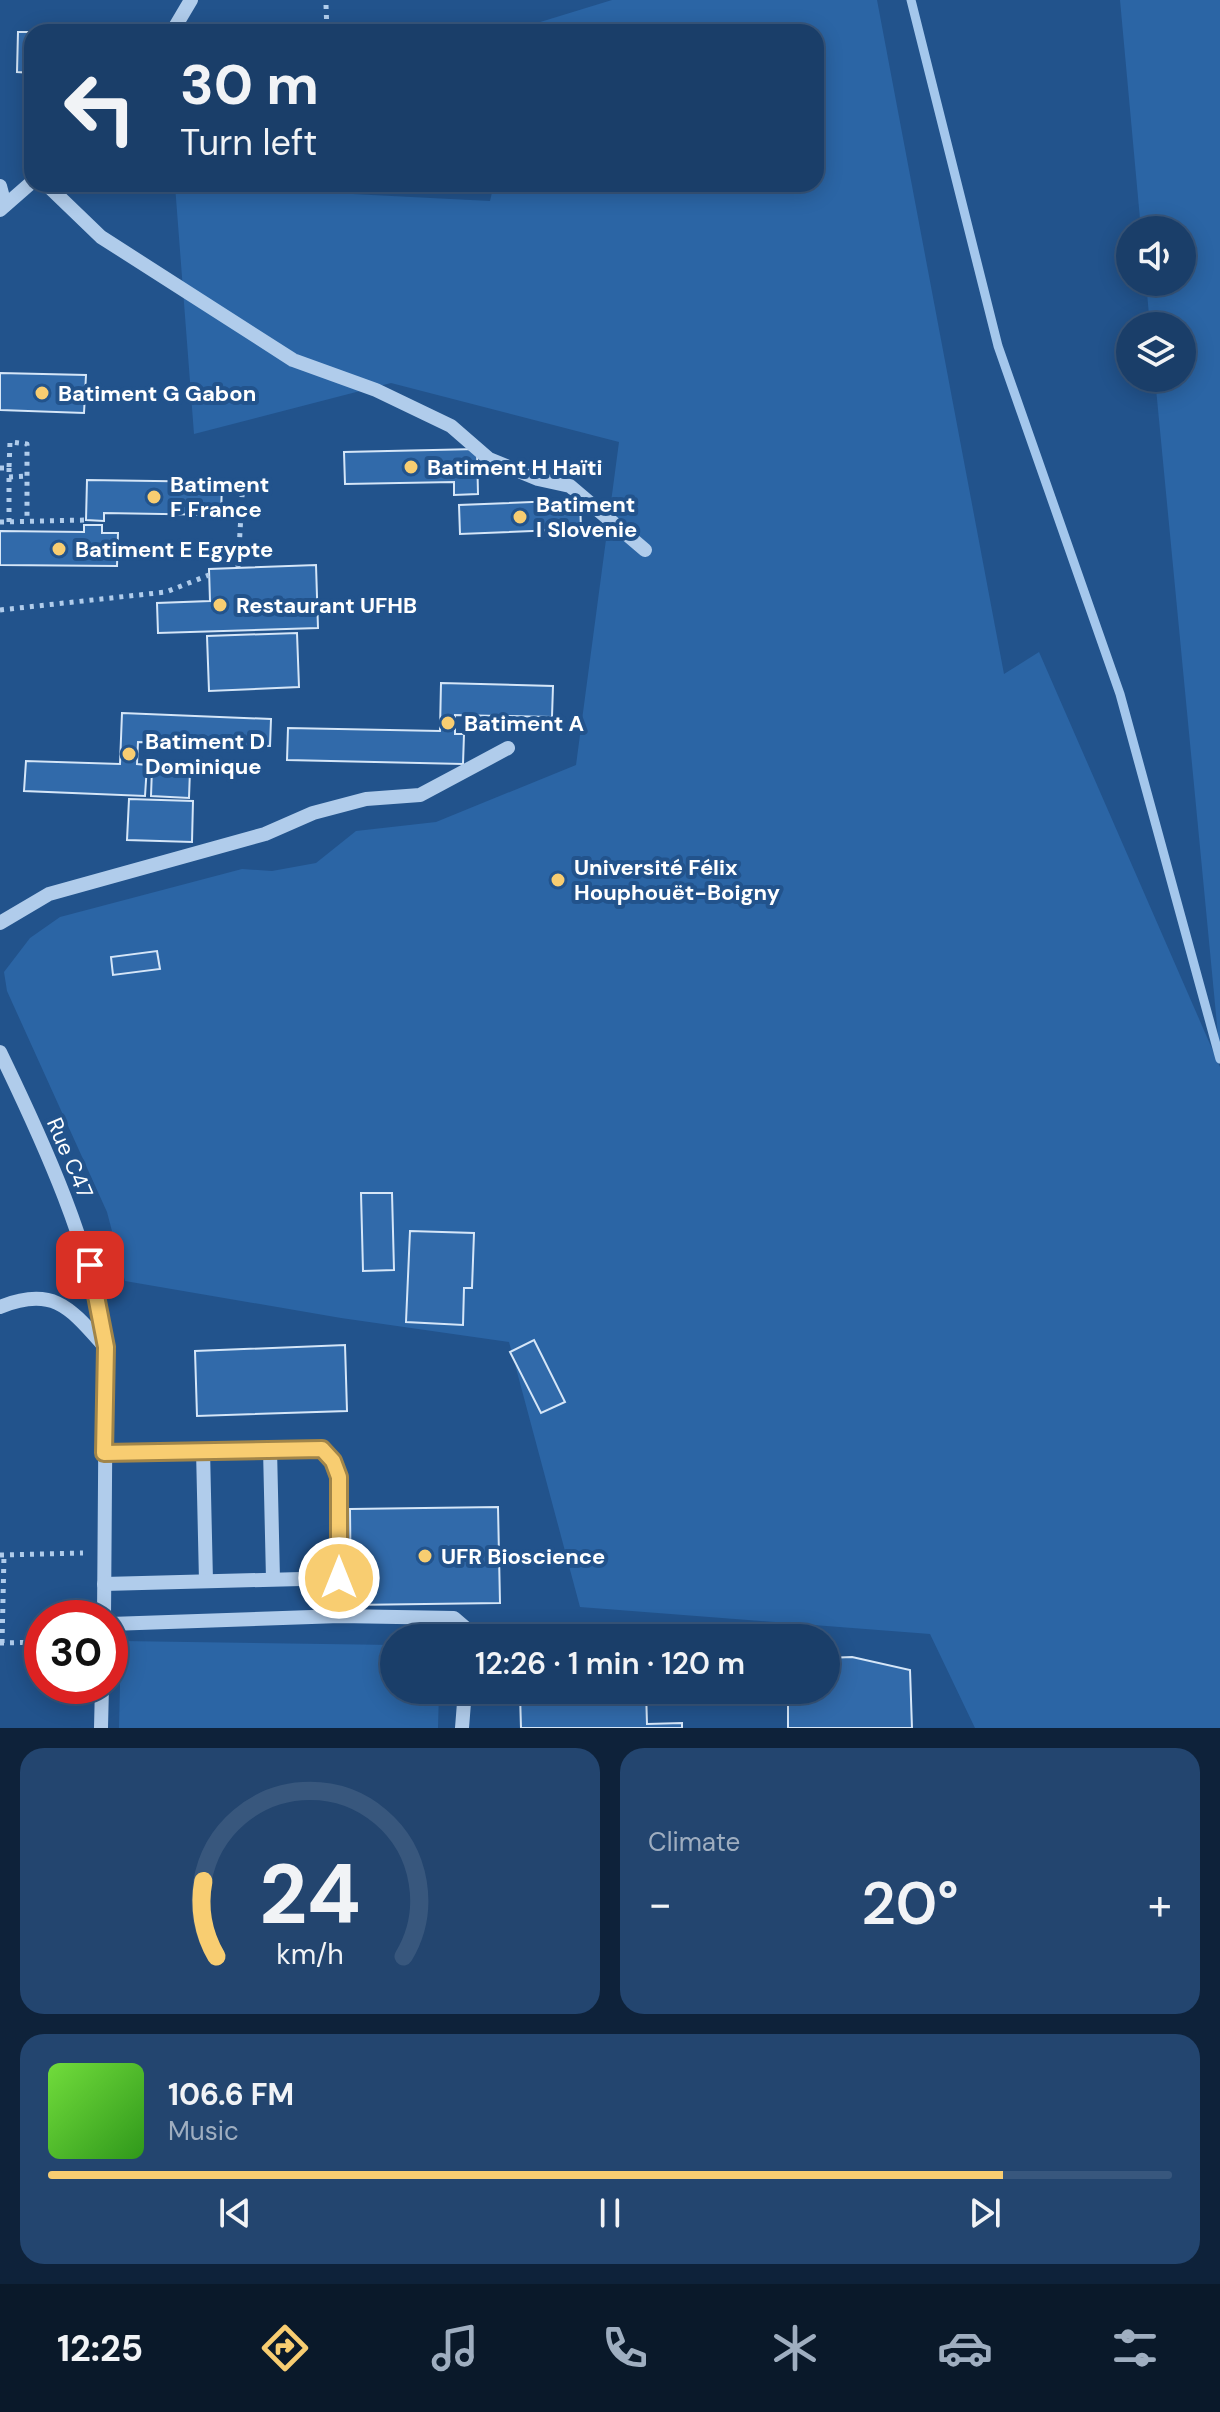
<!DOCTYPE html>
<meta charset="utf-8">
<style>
:root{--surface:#1a3e69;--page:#23456f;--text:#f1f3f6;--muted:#9faec0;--line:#38577d;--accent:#f8cd71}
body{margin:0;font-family:"DM Sans",sans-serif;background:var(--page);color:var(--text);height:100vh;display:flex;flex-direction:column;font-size:30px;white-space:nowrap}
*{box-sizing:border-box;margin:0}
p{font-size:26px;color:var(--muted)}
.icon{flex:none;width:44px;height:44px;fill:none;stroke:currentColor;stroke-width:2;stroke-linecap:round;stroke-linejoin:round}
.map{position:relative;height:1728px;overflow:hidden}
.sheet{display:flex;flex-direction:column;gap:20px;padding:20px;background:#0e223a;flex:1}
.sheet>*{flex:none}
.banner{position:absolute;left:24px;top:24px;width:800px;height:168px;border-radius:24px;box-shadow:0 4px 20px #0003,0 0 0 2px var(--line);background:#1a3e69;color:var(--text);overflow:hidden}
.tools{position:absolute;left:1116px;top:216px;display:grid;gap:16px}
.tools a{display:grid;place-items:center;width:80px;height:80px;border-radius:50%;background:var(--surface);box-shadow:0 4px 20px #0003,0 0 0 2px var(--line);font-size:40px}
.speed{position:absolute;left:24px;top:1600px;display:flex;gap:16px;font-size:40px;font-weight:700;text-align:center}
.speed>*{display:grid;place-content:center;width:104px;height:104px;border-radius:50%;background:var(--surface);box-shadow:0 4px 20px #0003,0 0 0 2px var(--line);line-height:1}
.speed .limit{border:12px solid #d22;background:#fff;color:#111}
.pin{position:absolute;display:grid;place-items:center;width:68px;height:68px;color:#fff;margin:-34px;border-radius:16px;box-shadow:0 4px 12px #0006}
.me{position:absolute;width:88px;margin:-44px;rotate:0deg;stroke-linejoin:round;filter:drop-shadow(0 0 6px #0008)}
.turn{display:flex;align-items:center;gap:28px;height:168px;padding:0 24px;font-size:36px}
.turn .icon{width:104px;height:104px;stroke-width:2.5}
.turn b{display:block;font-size:56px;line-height:68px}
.big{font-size:60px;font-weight:600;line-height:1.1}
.sheet .widget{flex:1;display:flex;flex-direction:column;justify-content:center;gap:12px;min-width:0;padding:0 28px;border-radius:24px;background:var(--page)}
.sheet .dial{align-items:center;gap:0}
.dial svg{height:208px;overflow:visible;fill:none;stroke:var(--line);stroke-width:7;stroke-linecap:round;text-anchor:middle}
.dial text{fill:var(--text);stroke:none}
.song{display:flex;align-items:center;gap:24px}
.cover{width:96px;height:96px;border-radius:12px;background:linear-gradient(135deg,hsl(100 70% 55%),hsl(110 70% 35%))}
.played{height:8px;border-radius:4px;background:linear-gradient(90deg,var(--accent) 85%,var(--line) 85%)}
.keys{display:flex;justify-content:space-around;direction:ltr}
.heat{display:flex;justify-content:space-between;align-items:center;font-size:44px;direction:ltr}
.sheet .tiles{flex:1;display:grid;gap:20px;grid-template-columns:1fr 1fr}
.widget:last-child{grid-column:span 2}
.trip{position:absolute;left:380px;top:1624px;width:460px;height:80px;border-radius:40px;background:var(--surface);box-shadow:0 4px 20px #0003,0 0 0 2px var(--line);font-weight:600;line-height:80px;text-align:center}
.tabs{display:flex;height:128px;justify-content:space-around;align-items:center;background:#0a192a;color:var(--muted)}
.tabs .icon{width:56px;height:56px}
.tabs .current{color:var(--accent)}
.tabs b{font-size:36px;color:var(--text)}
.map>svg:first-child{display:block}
.green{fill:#2b65a5}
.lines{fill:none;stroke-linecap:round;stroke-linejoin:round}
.stream{stroke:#a4c7ec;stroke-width:9}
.building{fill:#316aaa;stroke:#d5e6f8;stroke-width:2}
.path{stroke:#b0cceb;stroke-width:5;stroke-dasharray:4 6;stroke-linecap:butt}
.minor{stroke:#b0cceb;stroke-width:14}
.route-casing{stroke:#a18549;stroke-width:20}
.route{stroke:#f8cd71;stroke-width:14}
.poi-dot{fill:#f8cd71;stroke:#22538c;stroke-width:3}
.labels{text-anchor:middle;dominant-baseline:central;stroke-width:8;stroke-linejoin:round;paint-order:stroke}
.poi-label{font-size:22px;font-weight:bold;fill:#fff;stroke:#22538c;text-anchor:start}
.street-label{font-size:22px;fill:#fff;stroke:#22538c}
</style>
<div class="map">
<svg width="1220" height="1728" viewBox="0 0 1220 1728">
<rect width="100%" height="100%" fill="#22538c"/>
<g class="green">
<polygon points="612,0 877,0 1004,674 1039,652 1220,1067 1220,1728 975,1728 930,1634 580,1607 509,1342 341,1318 125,1281 107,1212 7,991 4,972 30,938 60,917 242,869 272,871 316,863 356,831 436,822 576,765 619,442 391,383 194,434 175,185 490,201 494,184 816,184 816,32 523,32 524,27"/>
<polygon points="1120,0 1220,0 1220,1056 1155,378 1182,378 1182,326 1150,326 1146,282 1182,282 1182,230 1141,230"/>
<polygon points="121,1641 394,1645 394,1690 439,1690 438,1728 119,1728"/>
</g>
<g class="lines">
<polyline class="stream" points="911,0 998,346 1120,694 1220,1059"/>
</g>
<g class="building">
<polygon points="18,32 32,32 32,73 17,72"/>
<polygon points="0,373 86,375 84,413 0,410"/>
<polygon points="477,449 478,494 454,495 454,482 345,484 344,452"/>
<polygon points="87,480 222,482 221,515 104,513 104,521 86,520"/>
<polygon points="580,500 581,529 460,534 459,505"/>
<polygon points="84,525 102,525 102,533 118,533 117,566 0,565 0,531 84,532"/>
<polygon points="316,565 318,628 158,633 157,603 210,601 209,569"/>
<polygon points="297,633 299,687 209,691 207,636"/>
<polygon points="441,683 553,686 552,717 455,715 455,734 464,734 463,764 287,760 288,728 440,731"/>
<polygon points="122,713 271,719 270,746 138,742 137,764 147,765 145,796 24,791 26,761 120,764"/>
<polygon points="152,768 190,770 189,798 151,796"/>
<polygon points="129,799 193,801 192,842 127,840"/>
<polygon points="157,951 160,969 113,975 111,957"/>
<polygon points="361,1193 392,1193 394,1270 363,1271"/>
<polygon points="410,1231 474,1233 472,1288 464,1288 463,1325 406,1322"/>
<polygon points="534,1340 565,1402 541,1413 510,1352"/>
<polygon points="345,1345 347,1411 197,1416 195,1351"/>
<polygon points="498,1507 500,1603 351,1605 350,1509"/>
<polygon points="852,1657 910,1670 912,1728 788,1728 788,1690 826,1690 826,1658"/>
<polygon points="528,1690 646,1690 647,1724 682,1723 682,1728 521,1728 520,1694 529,1693"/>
</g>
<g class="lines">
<g class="path">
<polyline points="326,5 327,32"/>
<polyline points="0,468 9,468 10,442 27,444 27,521"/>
<polyline points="9,477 27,476"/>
<polyline points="0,522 86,520"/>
<polyline points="9,522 9,468"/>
<polyline points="238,567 243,479"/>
<polyline points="0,610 166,592 209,575"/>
<polyline points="0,1555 83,1553"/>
<polyline points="0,1643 42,1642"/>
<polyline points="2,1643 4,1555"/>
</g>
<g class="minor">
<polyline points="172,32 191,0"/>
<polyline points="46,184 101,237 293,360 376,390 451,426 489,459 538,479 570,486 645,550"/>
<polyline points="0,186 5,205"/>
<polyline points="0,210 32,182"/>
<polyline points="0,923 49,894 265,834 313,813 366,799 420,795 508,748"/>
<path d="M 0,1052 C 44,1143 92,1248 106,1347 L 104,1618"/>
<path d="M 0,1307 C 54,1285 71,1309 105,1347"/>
<polyline points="270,1449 273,1579"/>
<polyline points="203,1450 206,1581"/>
<polyline points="104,1453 322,1449 333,1461 339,1477 340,1616"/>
<polyline points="104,1584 339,1578"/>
<polyline points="110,1624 340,1616 454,1618 468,1630 468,1638"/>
<polyline points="101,1728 102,1686"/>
<polyline points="462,1728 465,1690"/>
</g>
</g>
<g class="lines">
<defs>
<polyline id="route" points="90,1265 106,1347 104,1453 322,1449 333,1461 339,1477 339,1578"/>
</defs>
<use href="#route" class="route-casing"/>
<use href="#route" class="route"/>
</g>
<g class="poi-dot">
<circle cx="42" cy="393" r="8"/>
<circle cx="411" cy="467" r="8"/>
<circle cx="154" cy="497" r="8"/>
<circle cx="520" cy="517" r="8"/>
<circle cx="59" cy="549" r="8"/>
<circle cx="220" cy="605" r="8"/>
<circle cx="448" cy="723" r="8"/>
<circle cx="129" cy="754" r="8"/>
<circle cx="558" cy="880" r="8"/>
<circle cx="425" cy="1556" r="8"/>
</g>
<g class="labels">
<g class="poi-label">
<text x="58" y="393">Batiment G Gabon</text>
<text x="427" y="467">Batiment H Haïti</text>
<text x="170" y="484">Batiment<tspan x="170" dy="25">F France</tspan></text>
<text x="536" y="504">Batiment<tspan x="536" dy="25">I Slovenie</tspan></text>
<text x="75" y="549">Batiment E Egypte</text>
<text x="236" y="605">Restaurant UFHB</text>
<text x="464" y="723">Batiment A</text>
<text x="145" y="741">Batiment D<tspan x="145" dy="25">Dominique</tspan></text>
<text x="574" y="867">Université Félix<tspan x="574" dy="25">Houphouët-Boigny</tspan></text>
<text x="441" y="1556">UFR Bioscience</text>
</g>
<g class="street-label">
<text transform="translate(70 1158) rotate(67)">Rue C47</text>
</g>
</g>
</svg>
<div class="tools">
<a><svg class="icon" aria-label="sound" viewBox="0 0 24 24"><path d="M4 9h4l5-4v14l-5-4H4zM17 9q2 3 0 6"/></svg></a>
<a><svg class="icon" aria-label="layers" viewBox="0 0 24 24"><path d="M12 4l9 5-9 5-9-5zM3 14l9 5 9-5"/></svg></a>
</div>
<div class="speed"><div class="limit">30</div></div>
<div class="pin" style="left:90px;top:1265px;background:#d93025"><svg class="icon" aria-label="arrive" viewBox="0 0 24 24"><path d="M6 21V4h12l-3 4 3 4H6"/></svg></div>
<svg class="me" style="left:339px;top:1578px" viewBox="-20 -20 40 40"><circle r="17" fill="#f8cd71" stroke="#fff" stroke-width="3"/><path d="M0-11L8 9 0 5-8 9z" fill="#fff"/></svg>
<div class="trip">12:26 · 1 min · 120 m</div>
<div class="banner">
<div class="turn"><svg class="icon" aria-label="left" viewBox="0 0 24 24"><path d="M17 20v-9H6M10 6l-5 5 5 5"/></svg><div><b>30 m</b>Turn left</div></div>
</div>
</div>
<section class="sheet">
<div class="tiles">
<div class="widget dial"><svg viewBox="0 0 100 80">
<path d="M14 69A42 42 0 1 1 86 69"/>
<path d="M14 69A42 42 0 0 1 9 40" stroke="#f8cd71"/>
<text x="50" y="56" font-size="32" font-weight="700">24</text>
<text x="50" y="72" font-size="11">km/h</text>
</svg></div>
<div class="widget"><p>Climate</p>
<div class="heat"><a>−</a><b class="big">20°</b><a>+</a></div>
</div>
<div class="widget">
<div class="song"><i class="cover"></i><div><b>106.6 FM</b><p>Music</p></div></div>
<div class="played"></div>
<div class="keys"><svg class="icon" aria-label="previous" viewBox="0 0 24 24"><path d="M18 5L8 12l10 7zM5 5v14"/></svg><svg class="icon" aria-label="pause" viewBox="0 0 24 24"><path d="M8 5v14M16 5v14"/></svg><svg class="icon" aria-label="next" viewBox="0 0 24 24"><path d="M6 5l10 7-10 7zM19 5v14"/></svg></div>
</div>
</div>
</section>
<nav class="tabs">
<b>12:25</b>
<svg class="icon current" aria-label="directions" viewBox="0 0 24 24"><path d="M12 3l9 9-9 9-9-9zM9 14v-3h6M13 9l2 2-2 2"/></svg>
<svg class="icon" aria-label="music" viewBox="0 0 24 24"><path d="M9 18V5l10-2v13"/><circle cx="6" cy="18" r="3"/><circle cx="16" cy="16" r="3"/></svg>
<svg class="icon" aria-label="phone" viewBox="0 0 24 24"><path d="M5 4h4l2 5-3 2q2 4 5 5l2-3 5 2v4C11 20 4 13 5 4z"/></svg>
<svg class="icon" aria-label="climate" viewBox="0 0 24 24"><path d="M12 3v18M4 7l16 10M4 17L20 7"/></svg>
<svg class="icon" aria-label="car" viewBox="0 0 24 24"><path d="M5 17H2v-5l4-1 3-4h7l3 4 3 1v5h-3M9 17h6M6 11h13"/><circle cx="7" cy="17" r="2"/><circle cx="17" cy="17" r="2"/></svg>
<svg class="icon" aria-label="filters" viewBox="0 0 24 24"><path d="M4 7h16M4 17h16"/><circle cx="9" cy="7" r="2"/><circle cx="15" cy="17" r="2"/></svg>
</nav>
